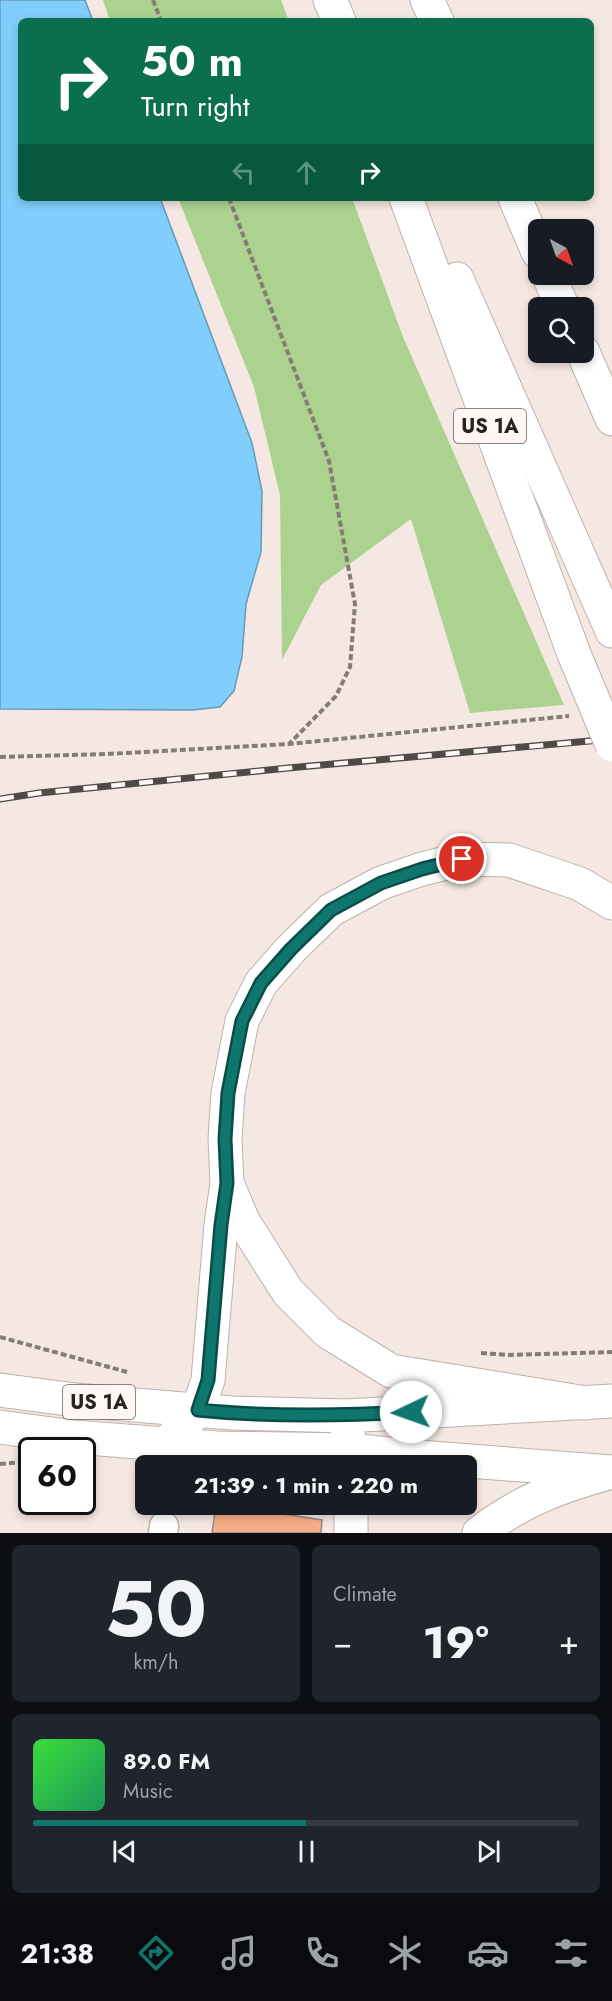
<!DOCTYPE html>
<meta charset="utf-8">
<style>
:root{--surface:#171b24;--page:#20242c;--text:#f1f3f6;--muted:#9ea1a6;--line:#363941;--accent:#0f766e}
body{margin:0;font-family:Jost,sans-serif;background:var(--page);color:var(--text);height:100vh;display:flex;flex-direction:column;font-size:22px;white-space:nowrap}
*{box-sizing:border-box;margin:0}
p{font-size:20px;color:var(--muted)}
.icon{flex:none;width:33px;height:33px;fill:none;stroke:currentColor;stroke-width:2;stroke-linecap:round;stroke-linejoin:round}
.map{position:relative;height:1533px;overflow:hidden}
.drawer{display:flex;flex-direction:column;gap:12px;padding:12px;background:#0d0f14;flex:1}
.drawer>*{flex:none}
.top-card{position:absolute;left:18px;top:18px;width:576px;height:183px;border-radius:9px;box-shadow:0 3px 9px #0003;background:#0b6e4f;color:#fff;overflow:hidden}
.needle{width:39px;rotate:139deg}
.controls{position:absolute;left:528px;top:219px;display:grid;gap:12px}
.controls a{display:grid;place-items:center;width:66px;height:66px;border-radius:9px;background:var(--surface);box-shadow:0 3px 9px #0003;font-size:30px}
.speed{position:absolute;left:18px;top:1437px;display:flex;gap:12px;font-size:30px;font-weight:700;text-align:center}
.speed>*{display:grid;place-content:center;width:78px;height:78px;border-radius:50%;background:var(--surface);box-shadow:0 3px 9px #0003;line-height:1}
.speed .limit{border:3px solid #111;border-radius:9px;background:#fff;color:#111}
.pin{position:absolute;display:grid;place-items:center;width:51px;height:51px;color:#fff;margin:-26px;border:3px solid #fff;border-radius:50%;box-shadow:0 2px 6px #0007}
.me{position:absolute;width:66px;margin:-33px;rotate:267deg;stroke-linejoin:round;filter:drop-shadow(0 0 4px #0008)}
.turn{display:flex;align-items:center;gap:21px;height:126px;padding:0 24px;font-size:27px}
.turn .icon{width:78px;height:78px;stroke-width:2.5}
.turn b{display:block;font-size:42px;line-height:51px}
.lanes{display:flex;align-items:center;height:57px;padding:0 24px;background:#0003;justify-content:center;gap:30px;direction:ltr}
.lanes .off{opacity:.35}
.big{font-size:45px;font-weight:700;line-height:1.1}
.drawer .tile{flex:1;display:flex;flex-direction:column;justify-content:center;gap:9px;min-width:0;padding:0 21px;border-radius:9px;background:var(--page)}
.drawer .dial{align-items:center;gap:0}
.dial b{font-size:78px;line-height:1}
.song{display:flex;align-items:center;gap:18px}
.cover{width:72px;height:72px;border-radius:9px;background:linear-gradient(135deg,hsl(120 70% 55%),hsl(150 70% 35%))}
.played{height:6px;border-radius:3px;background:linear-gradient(90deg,var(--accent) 50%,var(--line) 50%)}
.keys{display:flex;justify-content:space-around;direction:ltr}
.heat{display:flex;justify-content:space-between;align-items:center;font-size:33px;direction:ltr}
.drawer .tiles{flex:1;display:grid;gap:12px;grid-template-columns:1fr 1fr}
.tile:last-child{grid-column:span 2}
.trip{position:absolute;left:135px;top:1455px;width:342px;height:60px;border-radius:9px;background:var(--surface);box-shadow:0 3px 9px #0003;font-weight:700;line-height:60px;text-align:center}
.dock{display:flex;height:96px;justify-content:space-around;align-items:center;background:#090b0e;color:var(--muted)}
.dock .icon{width:42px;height:42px}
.dock .active{color:var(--accent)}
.dock b{font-size:27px;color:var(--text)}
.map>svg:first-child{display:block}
.green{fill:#abd28f}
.water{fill:#81cdfc;stroke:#669aba;stroke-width:1.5}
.building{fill:#f8ae88;stroke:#968a84;stroke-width:1.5}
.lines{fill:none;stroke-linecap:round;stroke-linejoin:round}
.minor-casing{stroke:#beb1ab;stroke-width:31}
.major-casing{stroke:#beb1ab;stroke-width:35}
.highway-casing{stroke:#beb1ab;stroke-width:35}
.path{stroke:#857c78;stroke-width:4;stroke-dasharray:6 3;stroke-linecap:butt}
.minor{stroke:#fff;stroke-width:28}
.major{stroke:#fff;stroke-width:33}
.highway{stroke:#fff;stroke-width:33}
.rail-casing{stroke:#504a47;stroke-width:7}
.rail{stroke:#fef6f2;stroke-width:4.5;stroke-dasharray:14;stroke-linecap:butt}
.highway-bridge-casing{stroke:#beb1ab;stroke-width:35;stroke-linecap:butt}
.highway-bridge{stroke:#fff;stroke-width:33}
.route-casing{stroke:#0a4d48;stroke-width:15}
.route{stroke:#0f766e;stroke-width:10}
.labels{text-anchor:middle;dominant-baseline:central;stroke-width:5;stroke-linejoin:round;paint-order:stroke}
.shield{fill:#fef6f2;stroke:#686260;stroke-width:1.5}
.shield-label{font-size:20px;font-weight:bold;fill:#282321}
</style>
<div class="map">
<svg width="612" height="1533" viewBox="0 0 612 1533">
<rect width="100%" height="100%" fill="#f5e7e1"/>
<g class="green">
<polygon points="103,0 281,0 289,21 110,21"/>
<polygon points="178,198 352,198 403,337 564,705 470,713 411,519 321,585 282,660 280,495 254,387"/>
</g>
<polygon class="water" points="0,0 85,0 93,21 21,21 21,198 160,198 252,443 262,491 261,552 246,604 242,657 234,691 220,707 193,710 0,709"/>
<polygon class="building" points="249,1504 276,1504 277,1513 322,1520 321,1533 212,1533 216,1505 247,1510"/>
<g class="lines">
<defs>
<polyline id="minor" points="163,1533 164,1526"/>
<g id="major">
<polyline points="0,1390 75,1400 231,1413 345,1416 612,1401"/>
<polyline points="0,1427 74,1437 217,1448 351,1450 406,1456 611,1472"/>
</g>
<g id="highway">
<polyline points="330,0 339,21"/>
<polyline points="427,0 437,21"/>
<polyline points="406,198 574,654"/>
<polyline points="515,198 538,252"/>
<polyline points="548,274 563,308"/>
<polyline points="457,279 612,631"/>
<polyline points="583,352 612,419"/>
<polyline points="227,1183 243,1221 288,1292 328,1332 391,1371 586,1403"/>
<polyline points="345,1416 351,1450 351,1466"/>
<polyline points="166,1444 198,1410 208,1380 221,1225 227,1183 225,1139 228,1093 242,1021 261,983 291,949 331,910 381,883 422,869 462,859 509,860 580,884 612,903"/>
<polyline points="351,1533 351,1504"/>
<path d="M 479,1533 C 522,1500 561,1486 612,1472"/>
</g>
</defs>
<use href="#minor" class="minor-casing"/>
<use href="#major" class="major-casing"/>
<use href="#highway" class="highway-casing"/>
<g class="path">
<polyline points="153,0 161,21"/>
<polyline points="229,198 329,461 355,604 350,667 336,696 289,744"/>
<polyline points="0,757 107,754 289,744 569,716"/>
<polyline points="0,1337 127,1372"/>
<polyline points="481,1353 509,1355 612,1352"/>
<polyline points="0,1464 22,1462"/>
</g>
<use href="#minor" class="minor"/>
<use href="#major" class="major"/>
<use href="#highway" class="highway"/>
<defs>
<polyline id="rail" points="0,799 39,793 288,768 612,739"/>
</defs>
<use href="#rail" class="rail-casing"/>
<use href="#rail" class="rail"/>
<defs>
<polyline id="highway-bridge" points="574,654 612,745"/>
</defs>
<use href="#highway-bridge" class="highway-bridge-casing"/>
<use href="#highway-bridge" class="highway-bridge"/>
</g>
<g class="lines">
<defs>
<path id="route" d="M 411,1412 C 340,1416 268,1417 198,1410 L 208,1380 L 221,1225 L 227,1183 L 225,1139 L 228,1093 L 242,1021 L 261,983 L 291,949 L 331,910 L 381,883 L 422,869 L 462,859"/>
</defs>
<use href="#route" class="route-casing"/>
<use href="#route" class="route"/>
</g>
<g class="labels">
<g class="shield">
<rect x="454" y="409" width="72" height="34" rx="4.5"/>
<rect x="63" y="1385" width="72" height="34" rx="4.5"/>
</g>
<g class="shield-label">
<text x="490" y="426">US 1A</text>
<text x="99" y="1402">US 1A</text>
</g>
</g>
</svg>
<div class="controls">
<a><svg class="needle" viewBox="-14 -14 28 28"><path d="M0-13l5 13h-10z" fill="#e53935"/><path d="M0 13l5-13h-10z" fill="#9ea1a6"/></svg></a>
<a><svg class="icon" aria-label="search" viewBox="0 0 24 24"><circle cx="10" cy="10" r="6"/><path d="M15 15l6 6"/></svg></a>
</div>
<div class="speed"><div class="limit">60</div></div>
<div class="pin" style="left:462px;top:859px;background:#d93025"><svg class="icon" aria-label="arrive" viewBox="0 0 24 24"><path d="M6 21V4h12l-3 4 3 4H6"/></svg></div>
<svg class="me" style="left:411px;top:1412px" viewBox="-20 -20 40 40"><circle r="19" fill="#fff"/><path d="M0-13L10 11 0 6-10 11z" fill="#0f766e"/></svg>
<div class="trip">21:39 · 1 min · 220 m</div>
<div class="top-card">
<div class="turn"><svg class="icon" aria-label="right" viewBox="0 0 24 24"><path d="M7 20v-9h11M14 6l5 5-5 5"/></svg><div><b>50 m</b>Turn right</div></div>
<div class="lanes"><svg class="icon off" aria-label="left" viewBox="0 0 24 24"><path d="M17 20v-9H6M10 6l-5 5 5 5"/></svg><svg class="icon off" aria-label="ahead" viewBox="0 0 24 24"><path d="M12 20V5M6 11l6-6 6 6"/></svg><svg class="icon" aria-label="right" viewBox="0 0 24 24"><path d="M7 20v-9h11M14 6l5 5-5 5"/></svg></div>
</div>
</div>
<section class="drawer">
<div class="tiles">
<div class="tile dial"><b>50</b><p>km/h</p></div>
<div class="tile"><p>Climate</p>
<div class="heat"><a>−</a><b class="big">19°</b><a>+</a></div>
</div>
<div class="tile">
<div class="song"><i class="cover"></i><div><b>89.0 FM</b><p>Music</p></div></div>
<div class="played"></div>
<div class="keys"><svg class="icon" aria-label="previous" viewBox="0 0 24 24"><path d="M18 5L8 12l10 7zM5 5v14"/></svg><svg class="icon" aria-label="pause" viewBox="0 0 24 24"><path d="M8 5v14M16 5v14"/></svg><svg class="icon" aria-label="next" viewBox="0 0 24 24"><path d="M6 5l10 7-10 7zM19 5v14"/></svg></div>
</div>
</div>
</section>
<nav class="dock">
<b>21:38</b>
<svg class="icon active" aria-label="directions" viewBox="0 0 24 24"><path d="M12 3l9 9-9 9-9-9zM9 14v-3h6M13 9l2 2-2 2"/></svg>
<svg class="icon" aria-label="music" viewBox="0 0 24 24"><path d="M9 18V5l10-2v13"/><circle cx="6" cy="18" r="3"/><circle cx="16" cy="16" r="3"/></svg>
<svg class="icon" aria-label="phone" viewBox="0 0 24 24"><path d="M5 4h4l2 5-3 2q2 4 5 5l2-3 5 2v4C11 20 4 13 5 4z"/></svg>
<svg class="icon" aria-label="climate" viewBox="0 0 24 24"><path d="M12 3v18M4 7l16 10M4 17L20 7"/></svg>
<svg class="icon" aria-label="car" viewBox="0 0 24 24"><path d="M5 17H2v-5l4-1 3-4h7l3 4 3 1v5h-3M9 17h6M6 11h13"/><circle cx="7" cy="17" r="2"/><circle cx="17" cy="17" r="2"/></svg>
<svg class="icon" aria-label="filters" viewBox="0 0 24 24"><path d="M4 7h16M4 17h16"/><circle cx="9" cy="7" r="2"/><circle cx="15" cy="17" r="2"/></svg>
</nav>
